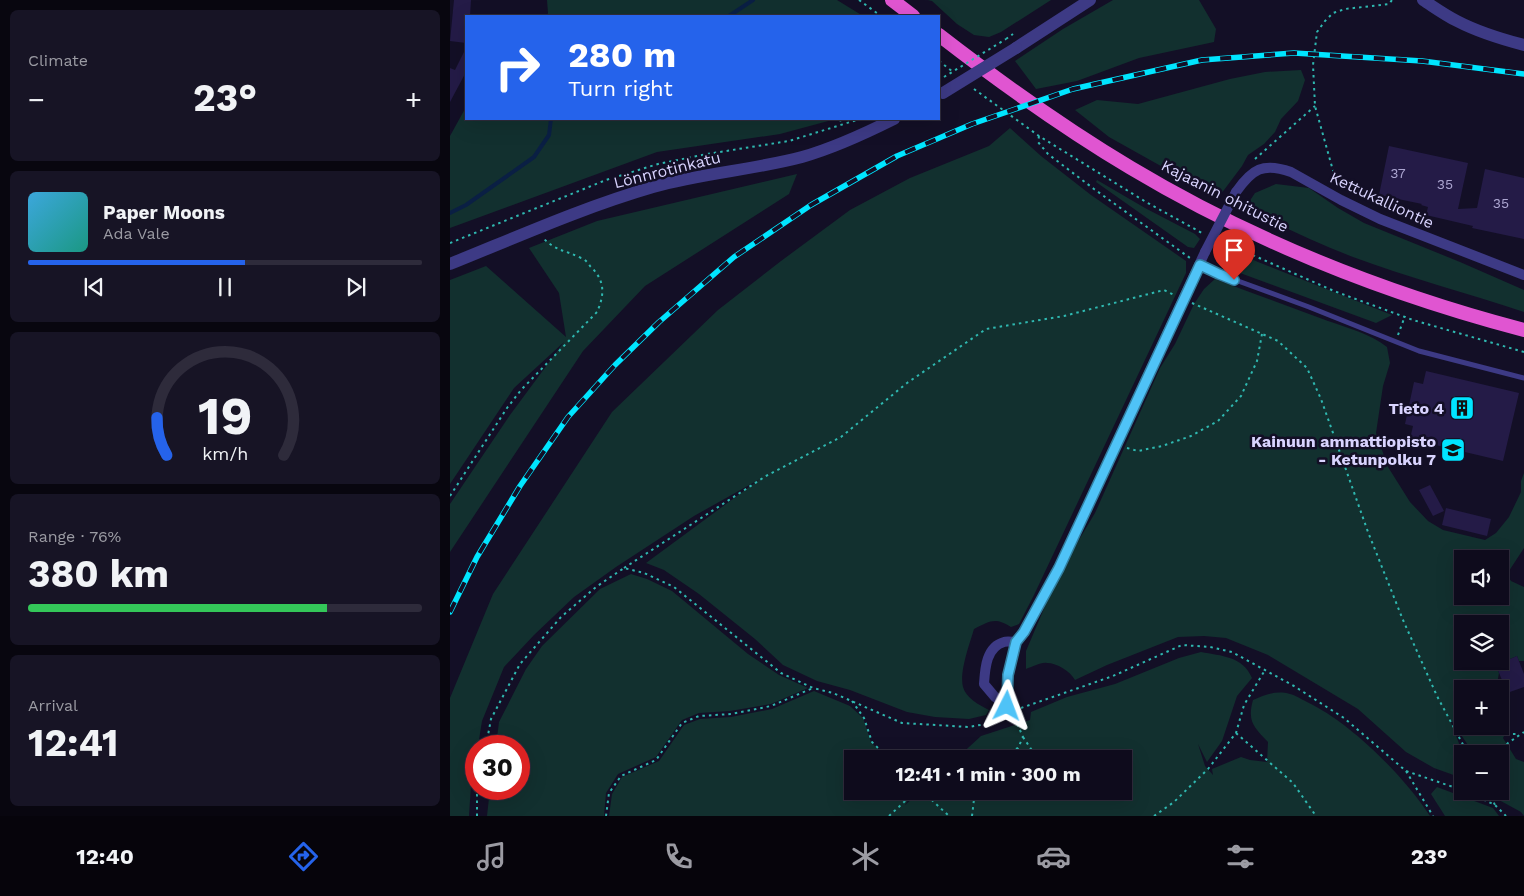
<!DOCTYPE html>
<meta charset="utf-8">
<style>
:root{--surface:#0e0b1c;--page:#171425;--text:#f1f3f6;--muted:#9b9ba3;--line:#2e2b3b;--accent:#2563eb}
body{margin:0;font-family:"Work Sans",sans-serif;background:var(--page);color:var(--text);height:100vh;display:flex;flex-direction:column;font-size:19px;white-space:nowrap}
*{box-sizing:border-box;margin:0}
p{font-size:16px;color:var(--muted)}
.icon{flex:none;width:28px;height:28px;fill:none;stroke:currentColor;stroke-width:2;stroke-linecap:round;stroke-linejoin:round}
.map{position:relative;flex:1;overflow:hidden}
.details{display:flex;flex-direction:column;gap:10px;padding:10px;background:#08060f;width:450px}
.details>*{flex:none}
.guide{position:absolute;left:15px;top:15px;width:475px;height:105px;border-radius:0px;box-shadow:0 5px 20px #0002,0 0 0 1px var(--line);background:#2563eb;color:#fff;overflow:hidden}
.controls{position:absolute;left:1004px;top:550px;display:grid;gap:10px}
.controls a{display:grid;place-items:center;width:55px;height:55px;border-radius:0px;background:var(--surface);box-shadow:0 5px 20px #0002,0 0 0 1px var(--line);font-size:25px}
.speed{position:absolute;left:15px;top:735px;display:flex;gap:10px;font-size:25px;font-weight:700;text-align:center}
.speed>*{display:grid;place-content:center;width:65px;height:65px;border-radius:50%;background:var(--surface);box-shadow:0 5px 20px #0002,0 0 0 1px var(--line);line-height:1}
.speed .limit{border:8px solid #d22;background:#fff;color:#111}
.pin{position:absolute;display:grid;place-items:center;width:42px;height:42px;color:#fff;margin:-51px -21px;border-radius:50% 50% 50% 0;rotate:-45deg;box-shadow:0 0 5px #0007}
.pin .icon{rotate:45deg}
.me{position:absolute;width:55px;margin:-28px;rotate:3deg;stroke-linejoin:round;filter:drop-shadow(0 0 4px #0008)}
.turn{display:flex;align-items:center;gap:18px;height:105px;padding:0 20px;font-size:22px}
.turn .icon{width:65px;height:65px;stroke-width:2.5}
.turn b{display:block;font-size:35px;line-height:42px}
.big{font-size:38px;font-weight:700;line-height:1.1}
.details .card{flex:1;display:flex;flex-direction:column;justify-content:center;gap:8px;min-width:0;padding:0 18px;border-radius:8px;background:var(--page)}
.details .dial{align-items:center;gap:0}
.dial svg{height:130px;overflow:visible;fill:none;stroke:var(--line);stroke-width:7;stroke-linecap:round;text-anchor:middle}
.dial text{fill:var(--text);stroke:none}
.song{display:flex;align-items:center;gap:15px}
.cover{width:60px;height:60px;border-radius:8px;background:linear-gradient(135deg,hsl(200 70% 55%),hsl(170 70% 35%))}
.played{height:5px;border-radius:2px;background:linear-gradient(90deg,var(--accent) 55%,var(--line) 55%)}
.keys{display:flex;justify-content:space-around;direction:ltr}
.heat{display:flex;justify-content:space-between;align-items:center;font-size:28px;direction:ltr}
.charge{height:8px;border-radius:4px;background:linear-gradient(90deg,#34c759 76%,var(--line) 0)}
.trip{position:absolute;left:394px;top:750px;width:288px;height:50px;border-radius:0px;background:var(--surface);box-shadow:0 5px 20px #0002,0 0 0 1px var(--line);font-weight:700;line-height:50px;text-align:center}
.dock{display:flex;height:80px;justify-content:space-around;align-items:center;background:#06040b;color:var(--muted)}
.dock .icon{width:35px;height:35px}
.dock .active{color:var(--accent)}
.dock b{font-size:22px;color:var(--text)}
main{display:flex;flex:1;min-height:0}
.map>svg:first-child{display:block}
.green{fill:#12302f;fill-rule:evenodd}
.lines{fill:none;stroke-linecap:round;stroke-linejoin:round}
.stream{stroke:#0a1f44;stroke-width:4}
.building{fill:#241b47}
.path{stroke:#2fb8b0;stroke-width:2;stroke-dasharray:2.5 4;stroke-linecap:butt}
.service{stroke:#3d3a85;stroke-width:5}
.minor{stroke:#3d3a85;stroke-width:10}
.tertiary{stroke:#3d3a85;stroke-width:12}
.trunk{stroke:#e055d1;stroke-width:14}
.rail-casing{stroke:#00e5ff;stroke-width:5.5}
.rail{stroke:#130f26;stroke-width:4;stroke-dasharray:11;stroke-linecap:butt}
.path-bridge{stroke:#2fb8b0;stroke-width:2;stroke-dasharray:2.5 4;stroke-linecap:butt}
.minor-bridge{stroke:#3d3a85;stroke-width:10}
.tertiary-bridge{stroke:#3d3a85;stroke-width:12}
.route-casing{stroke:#337fa1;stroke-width:12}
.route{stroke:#4fc3f7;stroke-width:9}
.labels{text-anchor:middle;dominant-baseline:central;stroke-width:5;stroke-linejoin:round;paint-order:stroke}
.number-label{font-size:14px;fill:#aca6d1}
.street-label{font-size:16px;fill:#d9d4ff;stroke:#130f26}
.poi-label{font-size:16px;font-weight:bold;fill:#d9d4ff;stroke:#130f26;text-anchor:end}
</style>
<main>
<section class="details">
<div class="card"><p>Climate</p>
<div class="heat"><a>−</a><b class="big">23°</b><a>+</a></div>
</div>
<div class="card">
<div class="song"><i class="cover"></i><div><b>Paper Moons</b><p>Ada Vale</p></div></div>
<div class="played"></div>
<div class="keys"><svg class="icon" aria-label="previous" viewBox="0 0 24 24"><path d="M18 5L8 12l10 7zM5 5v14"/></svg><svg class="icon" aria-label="pause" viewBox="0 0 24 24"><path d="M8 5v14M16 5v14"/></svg><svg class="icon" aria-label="next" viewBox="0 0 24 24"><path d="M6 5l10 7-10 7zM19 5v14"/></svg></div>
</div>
<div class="card dial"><svg viewBox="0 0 100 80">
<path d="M14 69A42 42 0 1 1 86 69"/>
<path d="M14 69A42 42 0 0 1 8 46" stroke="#2563eb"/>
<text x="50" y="56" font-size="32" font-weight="700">19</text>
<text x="50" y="72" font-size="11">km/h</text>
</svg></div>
<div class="card"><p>Range · 76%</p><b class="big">380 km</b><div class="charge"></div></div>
<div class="card"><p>Arrival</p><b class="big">12:41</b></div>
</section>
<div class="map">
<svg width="1074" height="816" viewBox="0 0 1074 816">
<rect width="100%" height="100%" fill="#130f26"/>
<g class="green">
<polygon points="97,0 387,0 413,16 97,16 98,13"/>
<polygon points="478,0 601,0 551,32 539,37 524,35 507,24 482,1"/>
<polygon points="663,0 749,0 766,29 764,42 689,58 627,81 586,89 565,61 613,29"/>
<polygon points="851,70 855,80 848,101 831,119 825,132 814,144 798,155 792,166 768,198 659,137 625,110 647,100 688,104 780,79 815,72"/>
<polygon points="16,107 16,119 382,119 382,120 330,134 207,152 0,228 0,136"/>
<path d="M 560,128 L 591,156 L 641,195 L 736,261 L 736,273 L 584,595 L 569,624 L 561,627 C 545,617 540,621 524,629 C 520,643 509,672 513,687 C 516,698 529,705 539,710 L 536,715 L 519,719 L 485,717 L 457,712 L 400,690 L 367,681 L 333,665 L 305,639 L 249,594 L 214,570 L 196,563 L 310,479 L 244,516 L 166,567 L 124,597 L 84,635 L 54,667 L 32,721 L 28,746 L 26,746 L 26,754 L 21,785 L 19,816 L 0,816 L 0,698 L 43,594 L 162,412 L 268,310 L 331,261 L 400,210 L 460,178 L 539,146 Z"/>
<polygon points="347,174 339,194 195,286 133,351 0,552 0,504 60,415 114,342 64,388 0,484 0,280 36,266 116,337 109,293 79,248 147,221"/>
<polygon points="647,180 695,208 745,234 750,239 744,248 738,247 646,182"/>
<path d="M 826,184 L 859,188 L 888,208 L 914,223 L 1010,262 L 1074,290 L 1074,312 C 1017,293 959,278 903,257 C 866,243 830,225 795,208 L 805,193 Z"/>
<polygon points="770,247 775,247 808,262 942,315 926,323 771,266 766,260"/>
<path d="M 765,279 C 802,293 840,307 878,321 C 898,328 921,334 937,347 L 940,363 L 933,386 L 926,433 L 938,467 L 960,502 L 978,521 L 993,530 L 1035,540 L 1046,533 L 1059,517 L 1071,492 L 1071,481 L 1074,473 L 1074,548 L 1057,574 L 1061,581 L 1074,587 L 1074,661 L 1069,661 L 1067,656 L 1046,665 L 1049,673 L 1046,689 L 1012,689 L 1012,726 L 1050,726 L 1050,712 L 1059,727 L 1053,738 L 1066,759 L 1074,762 L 1074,816 L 1071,812 L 1049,800 L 1047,791 L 1050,791 L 1050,754 L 1024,754 L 999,717 L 1013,754 L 1012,778 L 984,768 L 956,752 L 908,709 L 818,655 L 776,638 L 754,636 L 728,637 L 657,665 L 625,680 C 620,671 607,663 597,663 C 591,662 582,667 576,669 L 576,651 L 604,585 L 621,553 L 645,513 L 710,368 L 725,344 L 744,304 L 754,289 ZM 1012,559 L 1050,559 L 1050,596 L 1012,596 ZM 1012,624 L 1050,624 L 1050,661 L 1012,661 Z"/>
<polygon points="181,574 197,579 222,591 298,654 329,675 358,688 321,704 280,711 249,713 232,720 206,757 168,774 156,793 154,816 37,816 40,789 69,789 69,746 46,746 49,722 76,669 92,646 150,589"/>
<path d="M 751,652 C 771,656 793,656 802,678 L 787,696 L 772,741 L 757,762 L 748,744 L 755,766 L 763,775 L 762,769 L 791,757 L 800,760 L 817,762 L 818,742 C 804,727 797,722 803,700 C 815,695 826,690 840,694 C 845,695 851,699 857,702 C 901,723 953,775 980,816 L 159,816 L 162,794 L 172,777 L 209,761 L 234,725 L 250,719 L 281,717 L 322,709 L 364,691 L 400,706 L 413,718 L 421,742 L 437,759 L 402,759 L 402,791 L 464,791 L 455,805 L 471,791 L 672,791 L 672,759 L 506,759 L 531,736 L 580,720 L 581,712 L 617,697 L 665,684 L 729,658 Z"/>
<polygon points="987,787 1043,808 1049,816 995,816 981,794"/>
</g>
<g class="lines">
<g class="stream">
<polyline points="279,16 303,0"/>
<polyline points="0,213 16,205 84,157 99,135 101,119"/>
</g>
</g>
<g class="building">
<polygon points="4,0 21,0 20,16 16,16 16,43 0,41"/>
<polygon points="16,48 16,72 0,102 0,68 5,70"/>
<polygon points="939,146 1018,163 1008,209 1027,208 1035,169 1074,178 1074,239 1022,228 1023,226 976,215 978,207 971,205 972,204 929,195"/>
<polygon points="976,371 1069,393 1053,461 960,439 963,426 955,424 964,382 973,384"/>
<polygon points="980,485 994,511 983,516 969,490"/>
<polygon points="996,508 1041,519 1037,536 992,525"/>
<polygon points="1067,656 1074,674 1074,687 1057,693 1046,665"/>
</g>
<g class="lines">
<g class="path">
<polyline points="409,0 431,16"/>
<polyline points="556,39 563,34"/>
<polyline points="489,61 503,72"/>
<polyline points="524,89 589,136 696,202 752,233"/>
<polyline points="390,119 392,125"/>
<polyline points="589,136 588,142 598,154 644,189 740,258"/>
<polyline points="805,159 865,106"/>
<polyline points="887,185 865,106 863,65 867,32 875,21 883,13 895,9 939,4 942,0"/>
<polyline points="773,242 884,291 963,320 1074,352"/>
<polyline points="0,243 156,180 208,164 257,154 339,141 410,119"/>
<polyline points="742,303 828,341 857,368 871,399 918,532 953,620 987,696 1018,754"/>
<polyline points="948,335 955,316"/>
<polyline points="677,448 688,451 712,446 741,436 768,421 791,396 807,361 812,334"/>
<path d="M 0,496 L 57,408 L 71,390 L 147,312 C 155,294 155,280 140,266 C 138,263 135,259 131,258 C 116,250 107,252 93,238"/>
<polyline points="174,568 316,476 391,437 457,383 536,329 614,316 714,290 724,295"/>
<polyline points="402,701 414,718 422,742 439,759"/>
<polyline points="571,708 663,676 732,645 760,647 782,652 844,686 894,718 956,771 1012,790"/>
<polyline points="1005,729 1028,734 1069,734"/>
<polyline points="786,733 843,783 866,816"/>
<polyline points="573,737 583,752 594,759"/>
<polyline points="36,746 41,719 70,664 111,617 146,587 174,568 194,573 224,587 331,673 363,688 383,693 452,723 519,727 541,723 551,717"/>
<polyline points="1048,754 1058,743 1074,732"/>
<polyline points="542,759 568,748 573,737 566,721"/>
<polyline points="956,771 983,816"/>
<polyline points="472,791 499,816"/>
<polyline points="1016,791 1045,805 1056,816"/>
<polyline points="1038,791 1045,805"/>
<polyline points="27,816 27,789"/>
<polyline points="156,816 159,793 171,776 206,760 232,723 249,716 281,714 321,706 363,688"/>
<polyline points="439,816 466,791"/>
<polyline points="522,816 525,791"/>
<polyline points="704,816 724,802 758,769 786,733 794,705 815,670"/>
</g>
<polyline class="service" points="750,265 769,274 859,307 969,351 1074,378"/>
<g class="minor">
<path d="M 786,192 C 802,169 813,162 841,172 L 891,200 L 930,219 L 1074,275"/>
<path d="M 557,706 L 545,697 L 534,684 C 535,669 536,647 554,642 C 557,641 563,642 566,642"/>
<polyline points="561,712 557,706 558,675 566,642 574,631 609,568 755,252"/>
</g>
<g class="tertiary">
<path d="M 973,0 C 984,7 995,15 1007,21 C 1028,32 1051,39 1074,45"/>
<polyline points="566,48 640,0"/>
<path d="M 0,264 C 67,237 134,207 203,187 C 252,173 303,170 352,157 C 384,148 414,134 444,119"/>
</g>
<g class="trunk">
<polyline points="442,0 463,16"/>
<path d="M 489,35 C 551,83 614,128 681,168 C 803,241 937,294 1074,330"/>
</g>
<defs>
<polyline id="rail" points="0,612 27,557 70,486 118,417 165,365 209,322 284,257 361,205 447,156 522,124 623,89 752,60 844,53 972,61 1074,74"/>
</defs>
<use href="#rail" class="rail-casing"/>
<use href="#rail" class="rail"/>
<polyline class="path-bridge" points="494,77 556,39"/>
<polyline class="minor-bridge" points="755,252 786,192"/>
<polyline class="tertiary-bridge" points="493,93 566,48"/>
</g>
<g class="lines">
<defs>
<polyline id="route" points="557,706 558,675 566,642 574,632 609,568 750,265 769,274 784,280"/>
</defs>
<use href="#route" class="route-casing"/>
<use href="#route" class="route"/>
</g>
<defs>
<symbol id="building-square" viewBox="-11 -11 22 22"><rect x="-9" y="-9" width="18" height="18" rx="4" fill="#00e5ff" stroke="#130f26"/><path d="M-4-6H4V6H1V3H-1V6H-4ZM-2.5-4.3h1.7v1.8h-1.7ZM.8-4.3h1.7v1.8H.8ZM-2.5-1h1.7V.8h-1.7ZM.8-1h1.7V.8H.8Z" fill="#111"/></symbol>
<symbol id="school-square" viewBox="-11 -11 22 22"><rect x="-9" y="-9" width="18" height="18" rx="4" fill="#00e5ff" stroke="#130f26"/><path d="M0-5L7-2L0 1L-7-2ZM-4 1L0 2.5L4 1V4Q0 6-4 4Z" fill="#111"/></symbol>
</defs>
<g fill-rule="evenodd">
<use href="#building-square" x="998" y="394" width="28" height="28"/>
<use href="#school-square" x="989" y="436" width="28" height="28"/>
</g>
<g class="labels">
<g class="number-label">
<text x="948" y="173">37</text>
<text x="995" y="184">35</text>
<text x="1051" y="203">35</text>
</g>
<g class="street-label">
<text transform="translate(217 170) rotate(-14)">Lönnrotinkatu</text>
<text transform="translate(775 196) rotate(27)">Kajaanin ohitustie</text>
<text transform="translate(932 200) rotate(25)">Kettukalliontie</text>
</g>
<g class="poi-label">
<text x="994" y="408">Tieto 4</text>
<text x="986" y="441">Kainuun ammattiopisto<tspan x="986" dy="18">- Ketunpolku 7</tspan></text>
</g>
</g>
</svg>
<div class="controls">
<a><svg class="icon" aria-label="sound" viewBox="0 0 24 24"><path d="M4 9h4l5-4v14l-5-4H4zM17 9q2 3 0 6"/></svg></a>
<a><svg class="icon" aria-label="layers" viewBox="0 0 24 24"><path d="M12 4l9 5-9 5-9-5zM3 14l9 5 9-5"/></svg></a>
<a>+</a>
<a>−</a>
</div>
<div class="speed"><div class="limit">30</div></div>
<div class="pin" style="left:784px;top:280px;background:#d93025"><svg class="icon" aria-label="arrive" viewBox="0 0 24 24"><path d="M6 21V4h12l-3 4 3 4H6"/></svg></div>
<svg class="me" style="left:557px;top:706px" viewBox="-20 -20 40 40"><path d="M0-17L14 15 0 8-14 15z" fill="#4fc3f7" stroke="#fff" stroke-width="4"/></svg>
<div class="trip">12:41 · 1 min · 300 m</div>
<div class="guide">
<div class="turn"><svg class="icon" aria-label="right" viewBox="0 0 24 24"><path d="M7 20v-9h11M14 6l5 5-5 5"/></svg><div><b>280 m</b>Turn right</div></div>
</div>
</div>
</main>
<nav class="dock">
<b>12:40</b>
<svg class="icon active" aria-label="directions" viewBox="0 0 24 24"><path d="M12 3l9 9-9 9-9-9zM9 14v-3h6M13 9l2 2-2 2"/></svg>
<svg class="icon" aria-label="music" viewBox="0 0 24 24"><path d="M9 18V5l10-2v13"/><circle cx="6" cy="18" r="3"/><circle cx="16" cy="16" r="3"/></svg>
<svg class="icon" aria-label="phone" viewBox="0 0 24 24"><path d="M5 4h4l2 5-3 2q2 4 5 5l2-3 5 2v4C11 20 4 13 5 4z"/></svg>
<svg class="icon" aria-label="climate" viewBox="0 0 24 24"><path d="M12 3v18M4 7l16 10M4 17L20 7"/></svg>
<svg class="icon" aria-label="car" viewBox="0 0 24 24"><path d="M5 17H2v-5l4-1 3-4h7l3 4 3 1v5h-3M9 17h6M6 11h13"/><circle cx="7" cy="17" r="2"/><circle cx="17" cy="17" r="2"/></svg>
<svg class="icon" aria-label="filters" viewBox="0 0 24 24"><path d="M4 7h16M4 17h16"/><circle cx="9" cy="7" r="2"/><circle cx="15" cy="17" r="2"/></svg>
<b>23°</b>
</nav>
